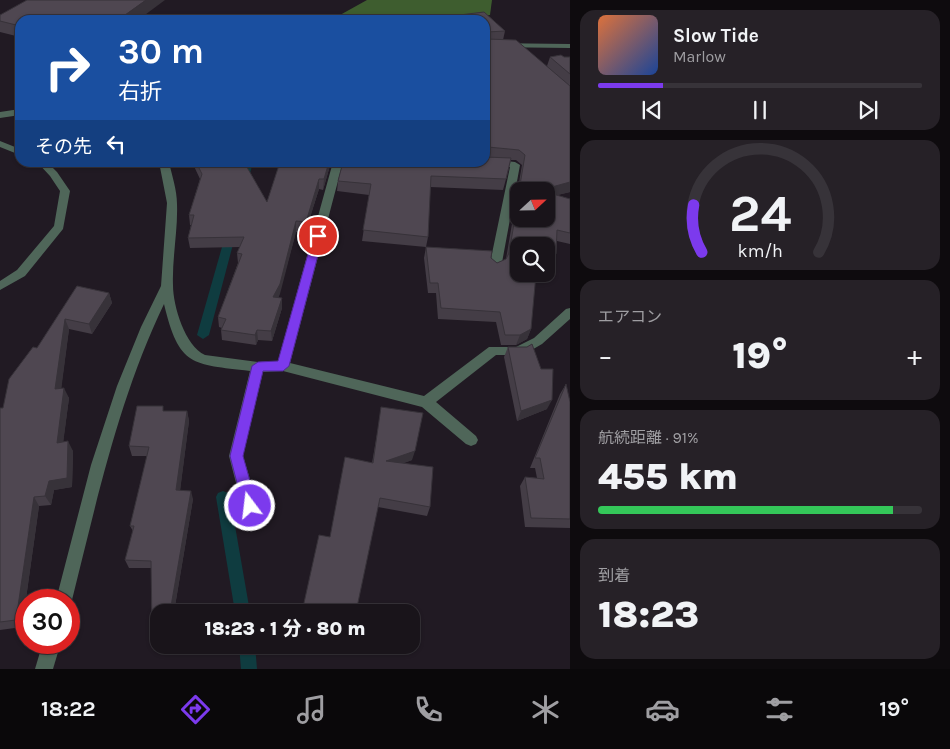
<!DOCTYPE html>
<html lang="ja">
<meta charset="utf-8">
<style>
:root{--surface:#19141a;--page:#262127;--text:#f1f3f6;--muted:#9f9ea2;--line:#373339;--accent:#7c3aed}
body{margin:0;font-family:Karla,"Noto Sans JP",sans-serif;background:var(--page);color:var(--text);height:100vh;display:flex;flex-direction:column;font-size:19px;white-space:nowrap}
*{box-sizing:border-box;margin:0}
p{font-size:16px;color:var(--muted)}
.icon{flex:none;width:28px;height:28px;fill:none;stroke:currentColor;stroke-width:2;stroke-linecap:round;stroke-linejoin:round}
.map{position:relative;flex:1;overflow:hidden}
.panel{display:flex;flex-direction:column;gap:10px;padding:10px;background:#0e0b0e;width:380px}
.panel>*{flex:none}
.hud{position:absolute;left:15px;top:15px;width:475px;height:152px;border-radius:15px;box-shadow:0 1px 4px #0004,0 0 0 1px var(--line);background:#1a4fa0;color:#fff;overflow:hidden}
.needle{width:32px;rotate:68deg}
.tools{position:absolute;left:510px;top:182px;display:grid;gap:10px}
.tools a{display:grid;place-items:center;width:45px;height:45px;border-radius:10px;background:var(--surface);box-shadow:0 1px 4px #0004,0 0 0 1px var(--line);font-size:25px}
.speed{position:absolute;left:15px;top:589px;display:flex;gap:10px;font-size:25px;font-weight:700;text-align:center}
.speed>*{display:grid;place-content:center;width:65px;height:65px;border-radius:50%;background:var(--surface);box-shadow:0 1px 4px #0004,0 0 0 1px var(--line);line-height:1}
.speed .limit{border:8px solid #d22;background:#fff;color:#111}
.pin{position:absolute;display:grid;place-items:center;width:42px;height:42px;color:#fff;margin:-21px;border:2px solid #fff;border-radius:50%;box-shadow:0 1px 5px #0007}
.me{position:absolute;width:55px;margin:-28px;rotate:345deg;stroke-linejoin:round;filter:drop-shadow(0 0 4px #0008)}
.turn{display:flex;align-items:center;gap:18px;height:105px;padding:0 20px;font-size:22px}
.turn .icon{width:65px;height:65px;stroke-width:2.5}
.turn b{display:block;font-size:35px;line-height:42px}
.then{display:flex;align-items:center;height:48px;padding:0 20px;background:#0003;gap:10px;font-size:19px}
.big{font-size:38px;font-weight:800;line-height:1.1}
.panel .card{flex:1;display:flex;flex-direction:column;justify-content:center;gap:8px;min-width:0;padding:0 18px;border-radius:15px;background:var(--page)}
.panel .dial{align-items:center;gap:0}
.dial svg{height:130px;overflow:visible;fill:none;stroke:var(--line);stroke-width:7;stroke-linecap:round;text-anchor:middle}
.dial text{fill:var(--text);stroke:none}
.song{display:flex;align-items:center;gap:15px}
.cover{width:60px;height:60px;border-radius:8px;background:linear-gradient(135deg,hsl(20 70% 55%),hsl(220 70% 35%))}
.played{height:5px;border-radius:2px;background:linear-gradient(90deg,var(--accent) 20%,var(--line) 20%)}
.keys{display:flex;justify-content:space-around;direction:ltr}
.heat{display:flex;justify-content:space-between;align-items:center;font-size:28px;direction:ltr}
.charge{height:8px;border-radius:4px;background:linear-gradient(90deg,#34c759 91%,var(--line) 0)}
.trip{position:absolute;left:150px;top:604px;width:270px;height:50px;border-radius:15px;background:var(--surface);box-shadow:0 1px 4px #0004,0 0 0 1px var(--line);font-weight:800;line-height:50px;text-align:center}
.menu{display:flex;height:80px;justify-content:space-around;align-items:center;background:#0a080a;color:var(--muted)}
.menu .icon{width:35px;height:35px}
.menu .on{color:var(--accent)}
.menu b{font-size:22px;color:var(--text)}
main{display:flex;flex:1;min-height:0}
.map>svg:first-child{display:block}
.forest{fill:#3e5d2f}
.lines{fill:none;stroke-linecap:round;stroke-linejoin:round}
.stream{fill:#0f3c40;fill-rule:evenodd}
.minor{fill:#4f6659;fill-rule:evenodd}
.wall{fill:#443d46;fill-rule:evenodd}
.shaded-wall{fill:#373239}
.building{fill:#4f4751;stroke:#373239}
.route{fill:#7c3aed;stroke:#51269a}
</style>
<main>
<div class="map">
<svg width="570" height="669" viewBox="0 0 570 669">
<rect width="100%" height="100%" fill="#211a23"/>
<polygon class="forest" points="367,0 492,0 490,15 419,20 331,20"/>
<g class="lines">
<g class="stream">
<polygon points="245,162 253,162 248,181 244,184 240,181"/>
<polygon points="231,230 236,233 209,335 203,339 197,335 226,233"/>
<polygon points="223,491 228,493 230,497 250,612 235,612 216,497 218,493"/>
<polygon points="239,645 255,645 257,669 241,669"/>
</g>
<g class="minor">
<polygon points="485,43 570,44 570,48 485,47"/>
<polygon points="20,109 20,115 0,118 0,112"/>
<polygon points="0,141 20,149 20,155 0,147"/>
<polygon points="485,159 515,162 520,165 501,268 495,272 489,268 510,167 482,165 478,162 485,162"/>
<polygon points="37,162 47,162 57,172 70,191 63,229 25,276 0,290 0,281 17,270 54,226 60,191 50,176"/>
<path d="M 159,162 L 169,162 C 172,176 177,190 177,204 C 178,231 172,258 173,285 C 173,306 185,346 205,355 L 258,362 L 278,361 L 333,162 L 343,162 L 290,363 L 424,396 L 489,347 L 516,347 L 534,338 L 566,309 L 570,308 L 570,319 L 542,344 L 523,355 L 496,355 L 436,402 L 476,436 L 478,440 L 476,444 L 471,446 L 466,444 L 422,407 L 283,371 L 263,372 L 243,456 L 258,506 L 255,511 L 250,513 L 245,511 L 242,506 L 229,456 L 250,371 C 192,364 179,367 164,304 C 119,398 97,500 72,600 L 69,606 L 69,600 L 56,600 L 91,465 L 117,386 L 141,327 L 161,286 L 167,203 Z"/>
<polygon points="43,642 61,642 53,669 35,669"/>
</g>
</g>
<g class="wall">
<path d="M 484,12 L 505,31 L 503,40 L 516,40 L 548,68 L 547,66 L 550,57 L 561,55 L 564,57 L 570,57 L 570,192 L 557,195 L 570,199 L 570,244 L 557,241 L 556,254 L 552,265 L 547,264 L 546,271 L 546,246 L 519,246 L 519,274 L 545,274 L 543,280 L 535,278 L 531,329 L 527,339 L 516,345 L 501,345 L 496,322 L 438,319 L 436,293 L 428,293 L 424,258 L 426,247 L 362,241 L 369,195 L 337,191 L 338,181 L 343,162 L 485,162 L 485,20 L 393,20 L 423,15 L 427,19 ZM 511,160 L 516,160 L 522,165 L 506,259 L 497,263 L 491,258 L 492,251 L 426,247 L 428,237 L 430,187 L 503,190 L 506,179 ZM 519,191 L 546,191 L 546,219 L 519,219 Z"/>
<polygon points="0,15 20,20 20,37 0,32"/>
<polygon points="192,162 244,162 267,202 280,162 331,162 323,190 319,189 305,233 296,232 278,298 282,308 272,341 258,340 256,345 222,340 221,330 222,328 219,327 218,317 238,263 237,253 240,247 190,248 188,238 191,225 190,225 189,215 200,179"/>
<polygon points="77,286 109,293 112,303 92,334 69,329 61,388 69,398 63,442 73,451 72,487 54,490 51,505 39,506 22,627 0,630 0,408 3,408 37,348"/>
<polygon points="508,347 547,409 517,421 504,357"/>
<polygon points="566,384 570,402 570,528 525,527 520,486 525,477 537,478 535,468 530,468 560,394"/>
<polygon points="165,411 187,411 189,421 180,490 193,499 174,612 159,612 159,634 155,634 152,627 151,568 129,568 125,560 133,531 130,526 147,456 132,456 129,446"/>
<polygon points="380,417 412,460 403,463 430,507 427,516 378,507 330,537 372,463"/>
</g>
<g class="shaded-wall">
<polygon points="146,0 165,0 138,20 118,20"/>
<polygon points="329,162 331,162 323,190 324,179"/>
<polygon points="319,179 319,189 305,233 306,222"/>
<polygon points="570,182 570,192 546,198 546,191 541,191 541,190"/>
<polygon points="296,221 296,232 280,294 274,307 273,297"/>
<polygon points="109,293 112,303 92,334 89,324"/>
<polygon points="282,298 282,308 272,341 271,331"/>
<polygon points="65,319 69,329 60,399 55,389"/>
<polygon points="531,329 527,339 516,345 520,335"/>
<polygon points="257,330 258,340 256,345 255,335"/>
<polygon points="64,388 69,398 62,452 57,443"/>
<polygon points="552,400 547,409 517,421 521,411"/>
<polygon points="187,411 189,421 179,499 176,490"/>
<polygon points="68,441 73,451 72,487 54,490 51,505 45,496 49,481"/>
<polygon points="415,451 412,460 384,471 386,461"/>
<polygon points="191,491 193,499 174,612 170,612"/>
<polygon points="34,497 39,506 22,627 16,620"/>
</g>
<g class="building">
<polygon points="27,0 146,0 118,20 20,20 20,26 0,21 0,15"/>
<polygon points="484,12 505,31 487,32 486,39 516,40 570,86 570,182 541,190 545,191 519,191 525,155 519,150 488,147 485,150 485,20 393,20 423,15 427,19"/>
<polygon points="561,55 564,57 570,57 570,74 550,57"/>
<polygon points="485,157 511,158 506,179 431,176 428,237 363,230 371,184 338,181 343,162 485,162"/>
<polygon points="196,162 244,162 267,202 280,162 329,162 324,179 319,179 306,222 296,221 280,284 273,297 282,298 271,331 257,330 255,335 221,330 226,319 218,317 242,254 237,253 244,237 188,238 194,215 189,215 202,174"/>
<polygon points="546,192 570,199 570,233 557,230 556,254 549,253 547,269 546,269 546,246 519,246 519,274 536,274 531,329 520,335 505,335 500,312 441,308 438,283 430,283 426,247 492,251 491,258 497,263 506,259 509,253 519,194 519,219 546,219"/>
<polygon points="77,286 109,293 89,324 65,319 55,389 64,388 57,443 68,441 67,478 49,481 45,496 34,497 16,620 0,622 0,408 3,408 9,379 33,347 37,348"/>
<polygon points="532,344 541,369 553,369 552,400 521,411 508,347 527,347"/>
<polygon points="566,384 570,402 570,519 531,518 525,477 544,479 540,458 535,458"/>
<polygon points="137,406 163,406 163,411 187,411 176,490 191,491 170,612 159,612 159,628 152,627 151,561 125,560 134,526 130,526 149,447 129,446"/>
<polygon points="381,407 423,413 415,451 386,461 433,467 430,507 380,498 356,612 302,612 319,535 330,537 345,457 373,463"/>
</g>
<polygon class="route" points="318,233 323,236 289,366 283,371 263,371 243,456 257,506 255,511 250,513 245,511 243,506 230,456 252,366 258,362 278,361 313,236"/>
</svg>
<div class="tools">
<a><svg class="needle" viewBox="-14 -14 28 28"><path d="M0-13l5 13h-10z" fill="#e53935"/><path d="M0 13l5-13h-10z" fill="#9f9ea2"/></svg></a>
<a><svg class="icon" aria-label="search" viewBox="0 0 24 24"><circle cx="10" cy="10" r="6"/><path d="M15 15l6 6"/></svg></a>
</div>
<div class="speed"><div class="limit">30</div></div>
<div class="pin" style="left:318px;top:236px;background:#d93025"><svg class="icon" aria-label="arrive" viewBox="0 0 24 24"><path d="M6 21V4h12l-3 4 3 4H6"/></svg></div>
<svg class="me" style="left:250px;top:506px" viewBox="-20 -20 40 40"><circle r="17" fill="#7c3aed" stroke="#fff" stroke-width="3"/><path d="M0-11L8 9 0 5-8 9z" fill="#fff"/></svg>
<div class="trip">18:23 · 1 分 · 80 m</div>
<div class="hud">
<div class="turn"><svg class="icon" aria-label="right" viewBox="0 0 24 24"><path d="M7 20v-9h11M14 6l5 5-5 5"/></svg><div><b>30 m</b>右折</div></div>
<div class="then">その先<svg class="icon" aria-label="left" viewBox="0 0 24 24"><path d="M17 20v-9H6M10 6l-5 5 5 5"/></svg></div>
</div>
</div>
<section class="panel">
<div class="card">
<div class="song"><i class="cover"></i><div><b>Slow Tide</b><p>Marlow</p></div></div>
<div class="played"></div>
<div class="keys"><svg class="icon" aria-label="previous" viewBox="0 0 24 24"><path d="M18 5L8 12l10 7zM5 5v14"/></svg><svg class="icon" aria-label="pause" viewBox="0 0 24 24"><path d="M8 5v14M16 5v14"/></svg><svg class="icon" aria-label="next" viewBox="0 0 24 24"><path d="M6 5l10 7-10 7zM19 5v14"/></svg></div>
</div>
<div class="card dial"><svg viewBox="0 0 100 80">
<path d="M14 69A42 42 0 1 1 86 69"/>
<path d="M14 69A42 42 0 0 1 9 40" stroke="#7c3aed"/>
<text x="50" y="56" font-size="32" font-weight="700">24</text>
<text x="50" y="72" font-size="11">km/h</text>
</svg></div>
<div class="card"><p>エアコン</p>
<div class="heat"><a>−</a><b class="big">19°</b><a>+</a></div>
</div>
<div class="card"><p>航続距離 · 91%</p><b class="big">455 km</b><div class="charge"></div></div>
<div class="card"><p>到着</p><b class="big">18:23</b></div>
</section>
</main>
<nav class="menu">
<b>18:22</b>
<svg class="icon on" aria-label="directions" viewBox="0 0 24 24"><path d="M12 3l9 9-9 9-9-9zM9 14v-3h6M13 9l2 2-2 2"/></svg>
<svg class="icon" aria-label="music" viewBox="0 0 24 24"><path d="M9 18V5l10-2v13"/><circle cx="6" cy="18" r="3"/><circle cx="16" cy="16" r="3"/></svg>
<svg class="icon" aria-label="phone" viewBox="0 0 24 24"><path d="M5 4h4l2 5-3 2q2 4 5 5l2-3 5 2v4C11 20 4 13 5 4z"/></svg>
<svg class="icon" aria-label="climate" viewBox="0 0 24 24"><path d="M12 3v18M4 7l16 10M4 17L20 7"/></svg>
<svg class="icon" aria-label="car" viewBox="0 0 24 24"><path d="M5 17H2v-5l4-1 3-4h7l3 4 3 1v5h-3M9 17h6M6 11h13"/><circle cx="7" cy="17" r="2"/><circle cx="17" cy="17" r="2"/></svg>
<svg class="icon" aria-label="filters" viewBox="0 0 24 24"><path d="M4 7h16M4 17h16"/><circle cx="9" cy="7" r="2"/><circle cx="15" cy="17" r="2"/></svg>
<b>19°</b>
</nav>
